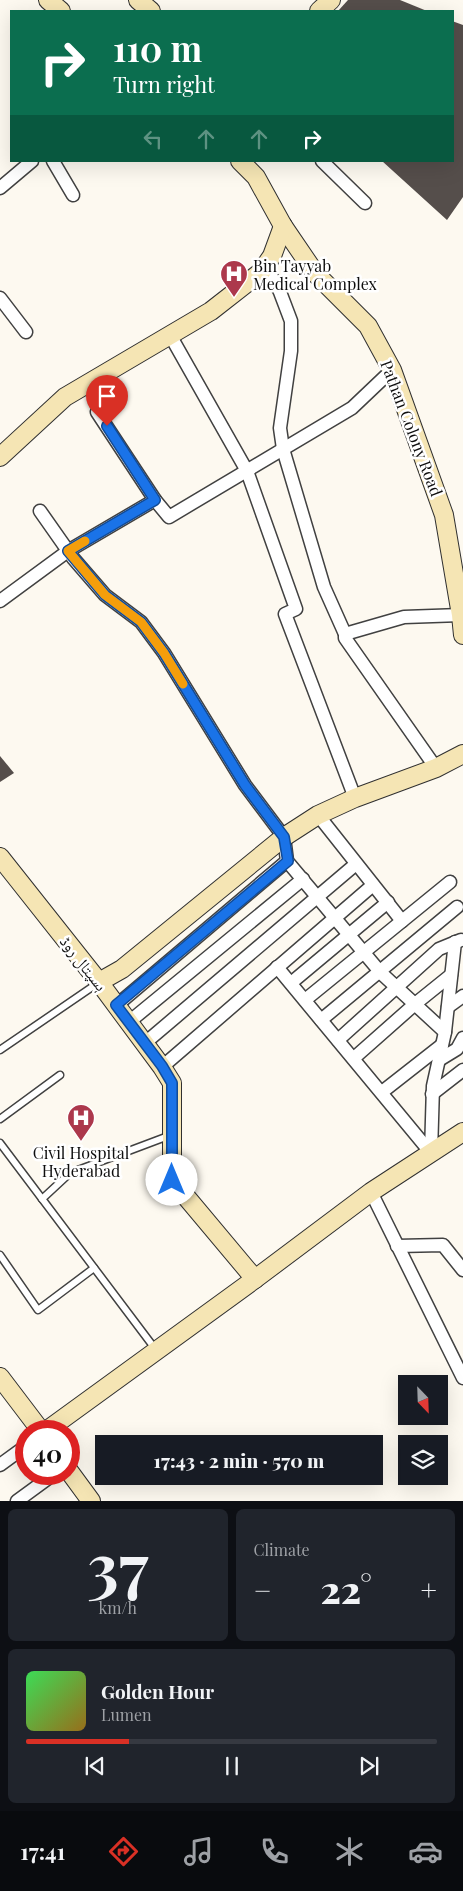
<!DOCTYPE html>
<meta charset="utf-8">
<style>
:root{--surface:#171b24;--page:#20242c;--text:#f1f3f6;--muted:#9ea1a6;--line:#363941;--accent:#d93025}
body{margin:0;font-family:"Playfair Display","Noto Naskh Arabic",serif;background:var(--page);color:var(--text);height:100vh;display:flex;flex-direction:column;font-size:19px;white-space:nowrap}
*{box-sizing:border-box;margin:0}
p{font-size:16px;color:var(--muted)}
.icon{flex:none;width:28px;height:28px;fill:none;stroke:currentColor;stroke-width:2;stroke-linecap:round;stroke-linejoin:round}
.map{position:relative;height:1501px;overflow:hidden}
.panel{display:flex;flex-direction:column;gap:8px;padding:8px;background:#0d0f14;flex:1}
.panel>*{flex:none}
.hud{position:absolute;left:10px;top:10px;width:444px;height:152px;border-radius:0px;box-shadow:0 5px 20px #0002;background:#0b6e4f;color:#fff;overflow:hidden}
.needle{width:32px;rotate:157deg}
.buttons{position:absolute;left:398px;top:1375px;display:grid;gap:10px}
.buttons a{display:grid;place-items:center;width:50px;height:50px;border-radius:0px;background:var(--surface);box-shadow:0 5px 20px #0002;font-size:25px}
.speed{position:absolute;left:15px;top:1420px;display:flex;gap:10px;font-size:25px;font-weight:700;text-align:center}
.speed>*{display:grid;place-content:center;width:65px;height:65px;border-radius:50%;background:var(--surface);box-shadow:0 5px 20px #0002;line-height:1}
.speed .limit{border:8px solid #d22;background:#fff;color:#111}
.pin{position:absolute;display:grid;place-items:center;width:42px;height:42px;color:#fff;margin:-51px -21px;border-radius:50% 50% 50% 0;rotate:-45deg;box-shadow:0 0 5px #0007}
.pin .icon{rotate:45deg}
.me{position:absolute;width:55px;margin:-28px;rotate:0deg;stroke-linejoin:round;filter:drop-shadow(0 0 4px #0008)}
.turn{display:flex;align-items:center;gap:18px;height:105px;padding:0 20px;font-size:22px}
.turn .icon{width:65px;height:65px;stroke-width:2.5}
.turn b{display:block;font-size:35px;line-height:42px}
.lanes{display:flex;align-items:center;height:48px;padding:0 20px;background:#0003;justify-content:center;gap:25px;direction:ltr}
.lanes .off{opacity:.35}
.big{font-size:38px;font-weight:800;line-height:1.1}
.panel .widget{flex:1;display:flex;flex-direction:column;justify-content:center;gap:8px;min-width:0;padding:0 18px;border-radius:8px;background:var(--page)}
.panel .dial{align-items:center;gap:0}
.dial b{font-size:65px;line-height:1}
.song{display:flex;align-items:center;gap:15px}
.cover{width:60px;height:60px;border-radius:8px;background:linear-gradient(135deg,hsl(130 70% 55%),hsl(40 70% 35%))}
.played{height:5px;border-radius:2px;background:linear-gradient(90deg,var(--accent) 25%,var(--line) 25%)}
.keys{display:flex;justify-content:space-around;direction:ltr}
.heat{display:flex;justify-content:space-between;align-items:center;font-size:28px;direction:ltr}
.panel .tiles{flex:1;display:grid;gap:8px;grid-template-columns:1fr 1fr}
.widget:last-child{grid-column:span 2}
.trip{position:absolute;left:95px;top:1435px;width:288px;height:50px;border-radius:0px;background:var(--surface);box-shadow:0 5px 20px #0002;font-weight:800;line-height:50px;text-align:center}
.dock{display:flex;height:80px;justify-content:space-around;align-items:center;background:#090b0e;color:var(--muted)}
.dock .icon{width:35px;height:35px}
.dock .current{color:var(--accent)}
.dock b{font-size:22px;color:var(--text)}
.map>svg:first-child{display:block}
.building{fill:#554e4b}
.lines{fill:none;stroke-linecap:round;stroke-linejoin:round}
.lane-casing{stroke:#414141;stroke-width:9}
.street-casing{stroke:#414141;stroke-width:15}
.secondary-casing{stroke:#303030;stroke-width:20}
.lane{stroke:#fff;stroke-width:6}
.street{stroke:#fff;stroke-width:12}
.secondary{stroke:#f5e5b4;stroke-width:18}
.route-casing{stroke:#114b97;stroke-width:12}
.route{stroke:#1a73e8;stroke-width:9}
.slow{stroke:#f59e0b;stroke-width:9}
.labels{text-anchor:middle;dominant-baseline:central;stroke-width:5;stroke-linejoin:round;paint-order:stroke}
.poi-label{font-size:16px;fill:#0e0e0e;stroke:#fff;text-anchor:start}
.street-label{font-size:16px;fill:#0e0e0e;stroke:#fff}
</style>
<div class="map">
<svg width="463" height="1501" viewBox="0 0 463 1501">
<rect width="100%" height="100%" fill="#fdf9f0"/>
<g class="building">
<polygon points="348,0 400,0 427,11 338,11"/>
<polygon points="452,21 463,25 463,197 447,220 382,161 452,161"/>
<polygon points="0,756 14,773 0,782"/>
</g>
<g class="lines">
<defs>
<g id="lane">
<polyline points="0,1050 98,983"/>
<polyline points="0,1119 60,1075"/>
<polyline points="0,1143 156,1350"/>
<polyline points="42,1199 70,1173 171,1135"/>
<polyline points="0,1255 38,1310 94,1268"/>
</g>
<g id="street">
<polyline points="53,161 73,195"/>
<polyline points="322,161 365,203"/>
<polyline points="0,188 32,161"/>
<polyline points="266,266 280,292 291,321 291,351 280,428 283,449 324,587 345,634 345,638 436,768"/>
<polyline points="0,298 26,332"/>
<polyline points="170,335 247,471 296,609 285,614 355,798"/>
<polyline points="155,500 169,517 352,408 392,370"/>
<polyline points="40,511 73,558 105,595 141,622 164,653 245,785 284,837 287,861 381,973 445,1032"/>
<polyline points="0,601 68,551 155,500 97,412"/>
<polyline points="345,634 404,617 461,615"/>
<polyline points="318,815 402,921"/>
<polyline points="277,967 431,1153"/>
<polyline points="291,983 388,902"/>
<polyline points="305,1000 450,882"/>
<polyline points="117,1005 287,861"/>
<polyline points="448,1007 463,996"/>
<polyline points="321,1020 457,907"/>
<polyline points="129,1022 303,879"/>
<polyline points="338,1040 439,949 461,940"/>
<polyline points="145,1043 356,864"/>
<polyline points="354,1058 415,1004 451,975"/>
<polyline points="439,1060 457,1049 463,1038"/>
<polyline points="162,1067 373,885"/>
<polyline points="382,1092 442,1045"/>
<polyline points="432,1094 463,1070"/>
<polyline points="431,1153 433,1086 445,1032 455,942"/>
<polyline points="371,1192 463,1378"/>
<polyline points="397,1246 443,1245 463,1270"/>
<polyline points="0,1465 26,1446"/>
<polyline points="17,1501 54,1474"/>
</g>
<g id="secondary">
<polyline points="48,0 61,11"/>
<polyline points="138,0 151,11"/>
<polyline points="319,11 331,0"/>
<polyline points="240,161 256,177 283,226 315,273 368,326 392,370 444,515 461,615 463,635"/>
<polyline points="0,457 65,397 211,311 261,272 272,256 283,226"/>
<polyline points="0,857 99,982 162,1067 172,1083 172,1180 255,1279"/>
<polyline points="99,982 122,969 284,837 318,815 355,798 436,768 463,754"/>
<polyline points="0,1377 41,1431"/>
<polyline points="46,1431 255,1279 371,1192 463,1132"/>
<polyline points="69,1471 91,1501"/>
</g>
</defs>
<use href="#lane" class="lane-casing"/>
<use href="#street" class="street-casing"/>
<use href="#secondary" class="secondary-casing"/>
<use href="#lane" class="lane"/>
<use href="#street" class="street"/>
<use href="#secondary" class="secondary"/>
</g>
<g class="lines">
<defs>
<polyline id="route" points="107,426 155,500 68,551 105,595 141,622 164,653 245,785 284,837 288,861 116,1005 162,1066 172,1083 172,1180"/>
</defs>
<use href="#route" class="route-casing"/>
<use href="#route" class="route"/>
<polyline class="slow" points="85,541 68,551 105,595 141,622 164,653 183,684"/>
</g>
<defs>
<symbol id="hospital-pin" viewBox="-11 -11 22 30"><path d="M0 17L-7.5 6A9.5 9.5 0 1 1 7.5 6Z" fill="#ac384c" stroke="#fff"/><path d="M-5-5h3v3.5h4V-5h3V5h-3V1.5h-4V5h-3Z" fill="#fff"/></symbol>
</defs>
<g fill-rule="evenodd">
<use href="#hospital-pin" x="218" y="258" width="32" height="43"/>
<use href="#hospital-pin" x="65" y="1102" width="32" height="43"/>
</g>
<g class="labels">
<g class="poi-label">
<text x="253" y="265">Bin Tayyab<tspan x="253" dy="18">Medical Complex</tspan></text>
<text x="81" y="1152" text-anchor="middle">Civil Hospital<tspan x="81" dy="18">Hyderabad</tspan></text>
</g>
<g class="street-label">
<text transform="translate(412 428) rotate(69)">Pathan Colony Road</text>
<text transform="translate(84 963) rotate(52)">ہسپتال روڈ</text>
</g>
</g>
</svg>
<div class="buttons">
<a><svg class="needle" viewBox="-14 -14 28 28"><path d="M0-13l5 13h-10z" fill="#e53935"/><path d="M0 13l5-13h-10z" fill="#9ea1a6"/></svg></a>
<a><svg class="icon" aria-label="layers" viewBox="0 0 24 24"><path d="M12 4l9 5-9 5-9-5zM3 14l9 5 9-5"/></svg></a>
</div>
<div class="speed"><div class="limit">40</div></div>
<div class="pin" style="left:107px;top:426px;background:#d93025"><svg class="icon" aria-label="arrive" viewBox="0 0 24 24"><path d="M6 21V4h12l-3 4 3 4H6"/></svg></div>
<svg class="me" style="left:172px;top:1180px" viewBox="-20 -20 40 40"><circle r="19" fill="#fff"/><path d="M0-13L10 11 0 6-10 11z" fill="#1a73e8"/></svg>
<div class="trip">17:43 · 2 min · 570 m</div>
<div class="hud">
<div class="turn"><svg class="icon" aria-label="right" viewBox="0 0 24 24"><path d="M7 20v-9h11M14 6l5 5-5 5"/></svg><div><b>110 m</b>Turn right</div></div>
<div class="lanes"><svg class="icon off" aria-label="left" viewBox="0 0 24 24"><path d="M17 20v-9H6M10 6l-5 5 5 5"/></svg><svg class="icon off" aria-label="ahead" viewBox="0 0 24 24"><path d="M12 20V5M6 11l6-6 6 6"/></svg><svg class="icon off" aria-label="ahead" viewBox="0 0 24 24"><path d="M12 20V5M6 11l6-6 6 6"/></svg><svg class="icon" aria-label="right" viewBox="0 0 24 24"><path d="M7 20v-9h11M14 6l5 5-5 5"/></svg></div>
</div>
</div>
<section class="panel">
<div class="tiles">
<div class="widget dial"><b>37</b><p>km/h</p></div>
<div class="widget"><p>Climate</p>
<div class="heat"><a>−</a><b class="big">22°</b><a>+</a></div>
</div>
<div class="widget">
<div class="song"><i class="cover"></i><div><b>Golden Hour</b><p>Lumen</p></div></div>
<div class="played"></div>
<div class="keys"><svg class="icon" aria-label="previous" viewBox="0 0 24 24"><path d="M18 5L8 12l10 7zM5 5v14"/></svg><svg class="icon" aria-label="pause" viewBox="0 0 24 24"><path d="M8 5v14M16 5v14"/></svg><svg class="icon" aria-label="next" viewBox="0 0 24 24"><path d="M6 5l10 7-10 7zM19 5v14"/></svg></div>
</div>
</div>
</section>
<nav class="dock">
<b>17:41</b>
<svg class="icon current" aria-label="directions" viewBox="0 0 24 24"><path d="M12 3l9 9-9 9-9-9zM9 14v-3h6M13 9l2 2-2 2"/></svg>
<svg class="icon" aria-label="music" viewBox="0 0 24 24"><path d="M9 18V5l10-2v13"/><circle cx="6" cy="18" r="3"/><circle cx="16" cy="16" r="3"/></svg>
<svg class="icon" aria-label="phone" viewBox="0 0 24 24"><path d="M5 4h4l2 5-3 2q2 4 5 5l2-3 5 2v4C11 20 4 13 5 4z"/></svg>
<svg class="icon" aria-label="climate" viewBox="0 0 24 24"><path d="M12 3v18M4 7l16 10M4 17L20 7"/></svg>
<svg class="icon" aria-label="car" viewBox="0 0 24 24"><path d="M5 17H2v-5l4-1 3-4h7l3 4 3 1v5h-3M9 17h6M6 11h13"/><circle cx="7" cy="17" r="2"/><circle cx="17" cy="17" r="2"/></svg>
</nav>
